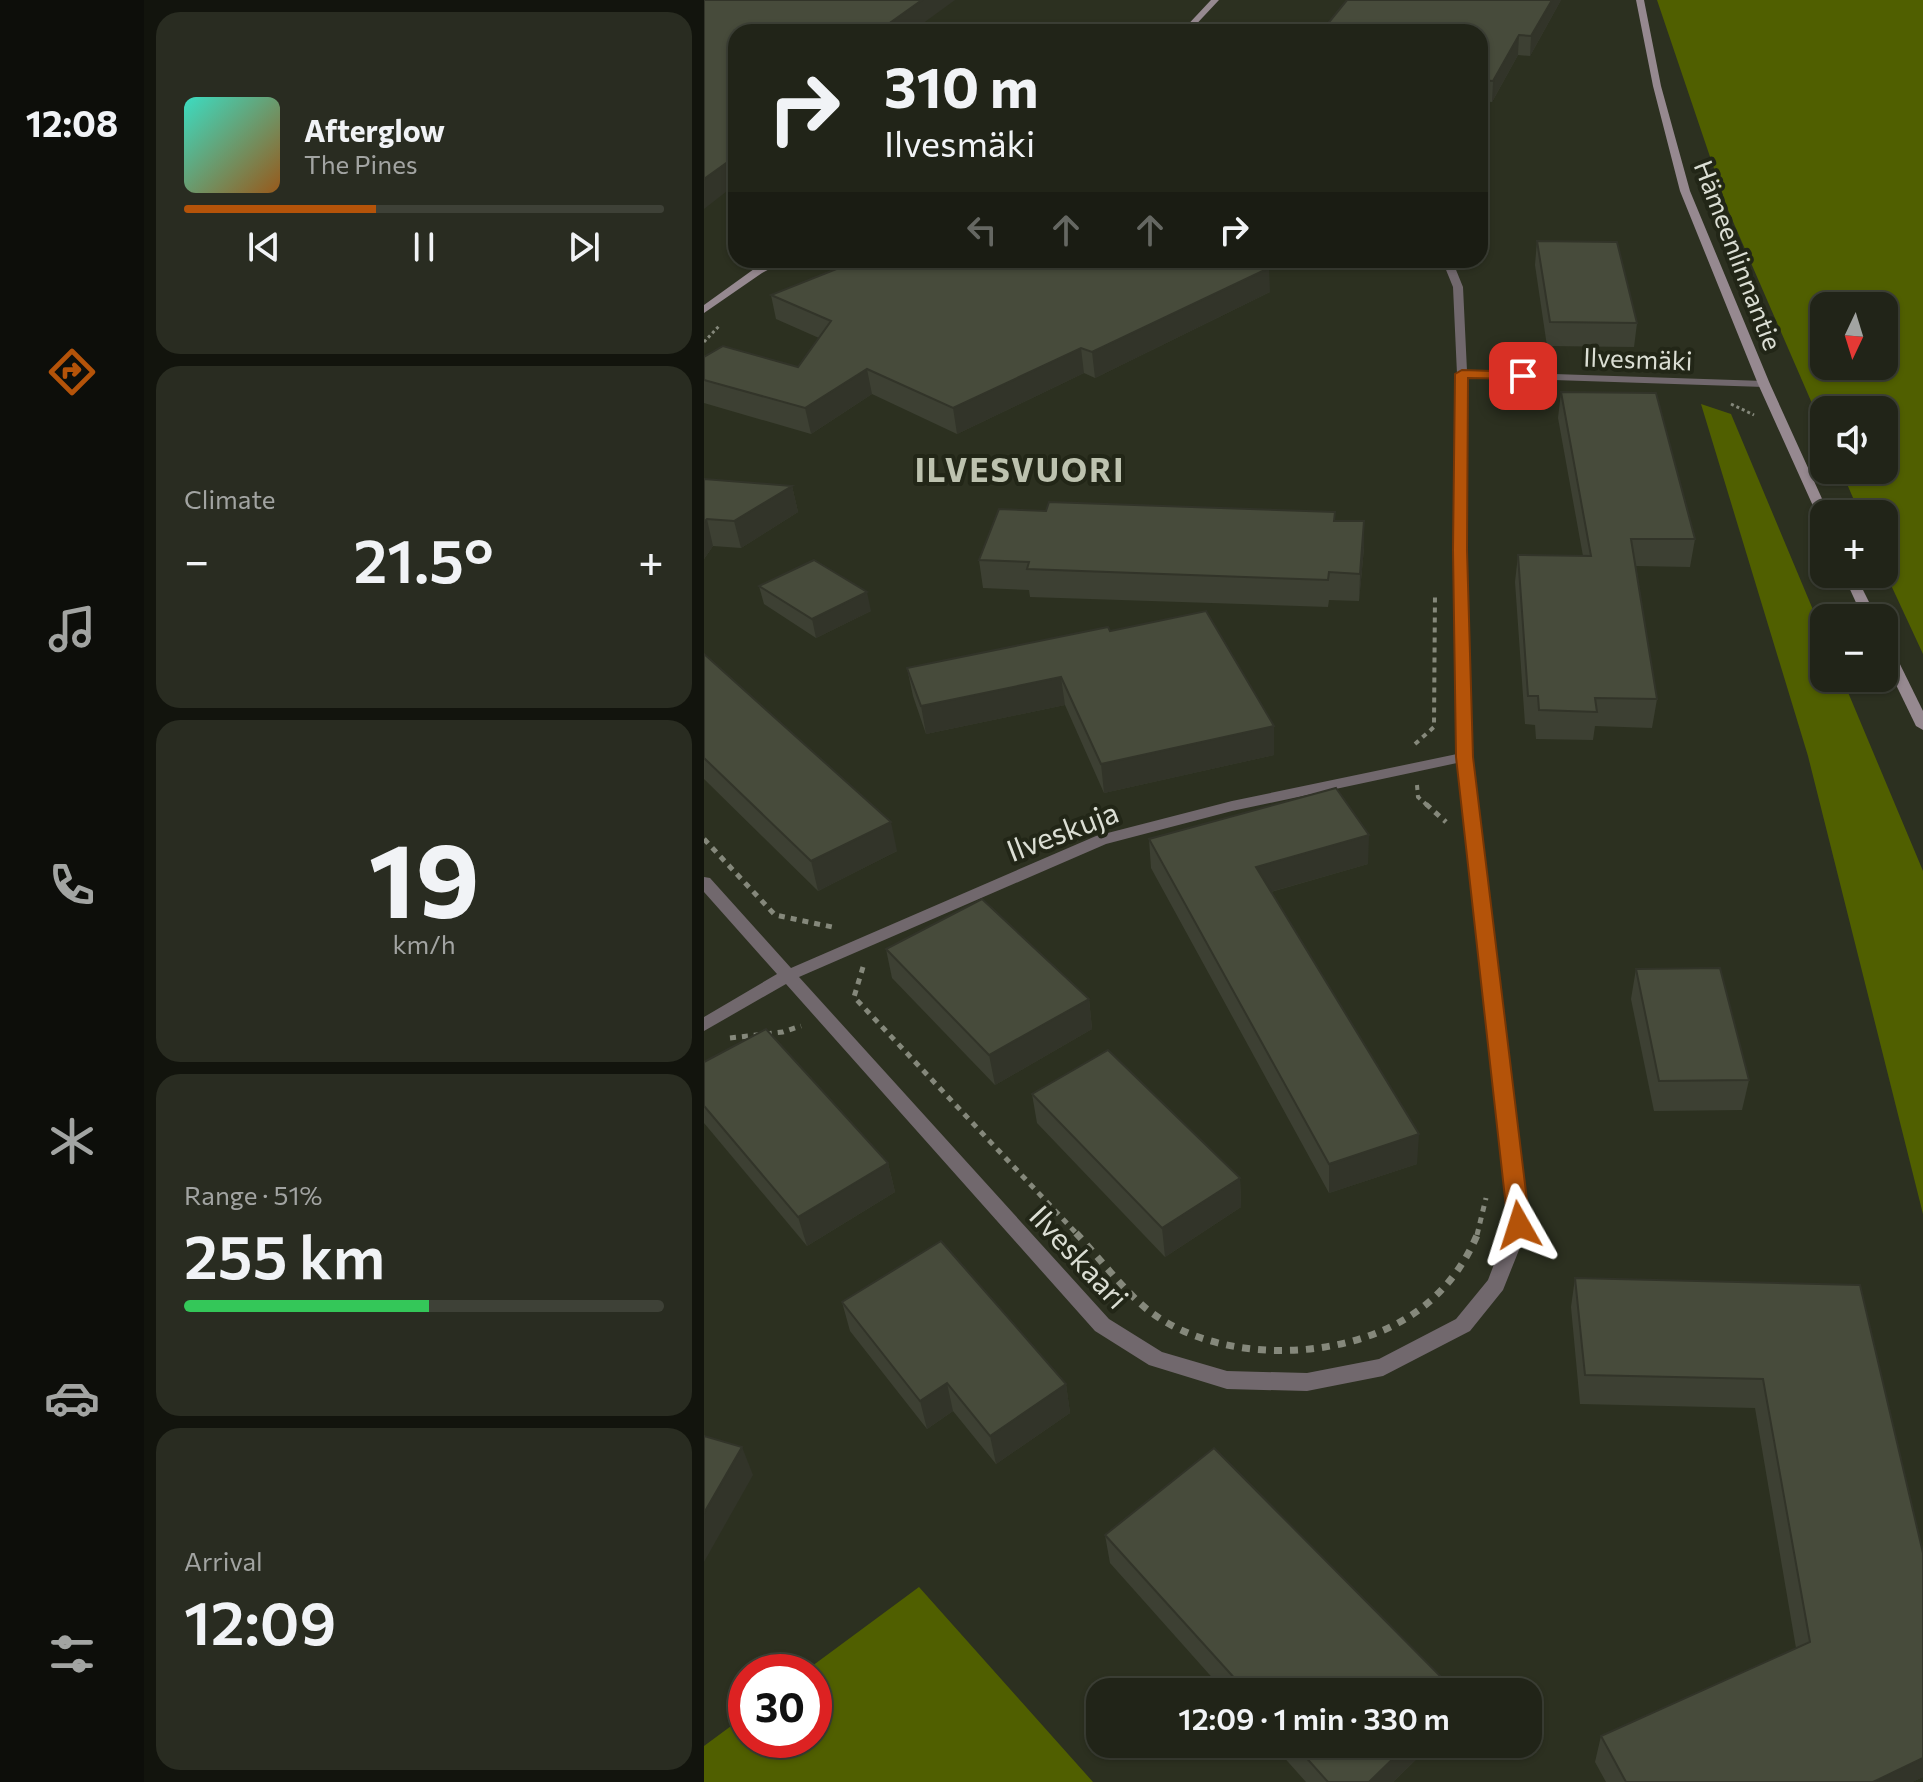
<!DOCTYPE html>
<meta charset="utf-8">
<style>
:root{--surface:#212418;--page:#292c21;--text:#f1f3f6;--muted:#a2a4a2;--line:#3e4137;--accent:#b45309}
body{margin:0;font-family:Commissioner,sans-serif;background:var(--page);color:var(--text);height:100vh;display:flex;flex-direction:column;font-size:30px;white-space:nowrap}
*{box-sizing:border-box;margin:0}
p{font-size:26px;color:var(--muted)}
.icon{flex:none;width:44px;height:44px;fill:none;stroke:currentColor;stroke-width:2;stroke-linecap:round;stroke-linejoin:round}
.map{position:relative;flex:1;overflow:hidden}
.drawer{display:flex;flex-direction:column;gap:12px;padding:12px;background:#12140d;width:560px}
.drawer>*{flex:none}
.top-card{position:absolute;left:24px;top:24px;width:760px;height:244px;border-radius:24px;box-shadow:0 2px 6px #0004,0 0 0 2px var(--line);background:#212418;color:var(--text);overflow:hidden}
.needle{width:52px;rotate:184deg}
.fabs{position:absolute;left:1106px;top:292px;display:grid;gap:16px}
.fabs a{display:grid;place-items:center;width:88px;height:88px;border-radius:16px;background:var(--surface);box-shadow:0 2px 6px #0004,0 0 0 2px var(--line);font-size:40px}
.speed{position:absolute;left:24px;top:1654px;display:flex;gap:16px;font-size:40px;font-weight:700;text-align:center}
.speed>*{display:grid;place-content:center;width:104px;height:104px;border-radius:50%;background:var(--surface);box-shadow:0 2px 6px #0004,0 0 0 2px var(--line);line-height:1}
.speed .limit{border:12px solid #d22;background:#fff;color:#111}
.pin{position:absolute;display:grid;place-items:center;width:68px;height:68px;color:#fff;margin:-34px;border-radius:16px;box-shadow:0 4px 12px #0006}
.me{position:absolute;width:88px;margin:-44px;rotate:354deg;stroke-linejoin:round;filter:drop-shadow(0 0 6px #0008)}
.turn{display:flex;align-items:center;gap:28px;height:168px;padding:0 24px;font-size:36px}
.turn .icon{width:104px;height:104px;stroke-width:2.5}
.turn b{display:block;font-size:56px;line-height:68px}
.lanes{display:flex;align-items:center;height:76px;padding:0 24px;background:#0003;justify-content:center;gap:40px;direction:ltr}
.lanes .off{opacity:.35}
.big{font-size:60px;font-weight:600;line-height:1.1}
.drawer .tile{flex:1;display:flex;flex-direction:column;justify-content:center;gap:12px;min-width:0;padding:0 28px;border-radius:24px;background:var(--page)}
.drawer .dial{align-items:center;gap:0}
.dial b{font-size:104px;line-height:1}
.song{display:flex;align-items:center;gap:24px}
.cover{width:96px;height:96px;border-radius:12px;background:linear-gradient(135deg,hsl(170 70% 55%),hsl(30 70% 35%))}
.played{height:8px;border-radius:4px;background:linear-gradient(90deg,var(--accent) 40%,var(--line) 40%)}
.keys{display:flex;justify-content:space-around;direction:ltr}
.heat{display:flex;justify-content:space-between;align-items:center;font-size:44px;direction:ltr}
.charge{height:12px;border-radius:6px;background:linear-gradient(90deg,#34c759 51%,var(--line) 0)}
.trip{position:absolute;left:382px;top:1678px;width:456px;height:80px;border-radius:24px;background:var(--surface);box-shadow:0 2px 6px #0004,0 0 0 2px var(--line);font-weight:600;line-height:80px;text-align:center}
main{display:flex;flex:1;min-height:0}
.dock{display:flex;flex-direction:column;width:144px;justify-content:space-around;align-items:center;background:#0d0e0a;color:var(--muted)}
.dock .icon{width:56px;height:56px}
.dock .current{color:var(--accent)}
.dock b{font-size:36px;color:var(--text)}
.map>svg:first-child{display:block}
.forest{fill:#505f00;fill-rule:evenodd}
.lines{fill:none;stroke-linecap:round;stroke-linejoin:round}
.path-far3{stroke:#85887b;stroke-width:3;stroke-dasharray:3 3;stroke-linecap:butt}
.path-far2{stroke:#85887b;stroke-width:4;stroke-dasharray:5 5;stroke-linecap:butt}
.path-far1{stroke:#85887b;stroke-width:5;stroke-dasharray:6 6;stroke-linecap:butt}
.path{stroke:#85887b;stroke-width:7;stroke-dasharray:8 8;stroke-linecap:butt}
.street{fill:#71686d;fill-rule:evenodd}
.secondary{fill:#968990;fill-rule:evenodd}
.wall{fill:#3d4033}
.shaded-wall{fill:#323429}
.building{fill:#474b3b;stroke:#323429;stroke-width:2}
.route{fill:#b45309;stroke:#753606;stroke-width:2}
.labels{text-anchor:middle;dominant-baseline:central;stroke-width:8;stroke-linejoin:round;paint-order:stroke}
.far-street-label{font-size:26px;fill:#dbded4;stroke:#222617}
.street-label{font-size:30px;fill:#dbded4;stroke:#222617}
.far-district-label{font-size:32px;font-weight:bold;letter-spacing:2px;fill:#bdc2af;stroke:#222617}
</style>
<main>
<nav class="dock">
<b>12:08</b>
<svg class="icon current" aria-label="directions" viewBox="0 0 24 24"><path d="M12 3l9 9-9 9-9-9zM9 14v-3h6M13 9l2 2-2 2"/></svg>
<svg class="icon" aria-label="music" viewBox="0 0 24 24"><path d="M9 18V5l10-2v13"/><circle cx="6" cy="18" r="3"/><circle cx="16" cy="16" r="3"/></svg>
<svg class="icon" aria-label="phone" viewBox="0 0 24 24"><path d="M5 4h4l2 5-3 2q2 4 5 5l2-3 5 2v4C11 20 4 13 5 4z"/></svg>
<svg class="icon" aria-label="climate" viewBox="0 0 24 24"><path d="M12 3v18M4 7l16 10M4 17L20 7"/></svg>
<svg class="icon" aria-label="car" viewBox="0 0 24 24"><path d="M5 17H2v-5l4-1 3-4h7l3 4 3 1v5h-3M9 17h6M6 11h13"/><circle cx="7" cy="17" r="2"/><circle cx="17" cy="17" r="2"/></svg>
<svg class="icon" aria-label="filters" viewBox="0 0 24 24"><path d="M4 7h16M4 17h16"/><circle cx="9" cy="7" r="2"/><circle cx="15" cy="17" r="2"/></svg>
</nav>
<section class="drawer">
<div class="tile">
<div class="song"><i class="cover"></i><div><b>Afterglow</b><p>The Pines</p></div></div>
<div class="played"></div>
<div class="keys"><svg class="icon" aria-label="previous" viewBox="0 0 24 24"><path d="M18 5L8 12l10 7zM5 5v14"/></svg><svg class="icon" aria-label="pause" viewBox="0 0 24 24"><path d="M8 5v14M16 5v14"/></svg><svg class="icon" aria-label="next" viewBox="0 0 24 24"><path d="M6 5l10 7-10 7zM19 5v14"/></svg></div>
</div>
<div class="tile"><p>Climate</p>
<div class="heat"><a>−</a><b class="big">21.5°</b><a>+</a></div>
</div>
<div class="tile dial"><b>19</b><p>km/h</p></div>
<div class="tile"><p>Range · 51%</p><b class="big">255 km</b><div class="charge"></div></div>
<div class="tile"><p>Arrival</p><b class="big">12:09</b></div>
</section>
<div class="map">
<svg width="1219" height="1782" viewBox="0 0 1219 1782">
<rect width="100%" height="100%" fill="#2c3020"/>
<g class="forest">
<path d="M 953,0 L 1219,0 L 1219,654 L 1180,570 L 1180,514 L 1156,514 L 1137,470 L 1180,470 L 1180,410 L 1120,410 L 1120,431 L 1024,210 ZM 1120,306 L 1180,306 L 1180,366 L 1120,366 Z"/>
<polygon points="997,404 1027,414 1120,636 1120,678 1138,678 1219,871 1219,1214 1104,756"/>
<polygon points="215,1587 389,1782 0,1782 0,1746 42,1715 42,1740 110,1740 110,1672 100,1672"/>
</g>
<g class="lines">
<g class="path-far3">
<polyline points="0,342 16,325"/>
<polyline points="1027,404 1050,415"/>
</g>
<g class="path-far2">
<polyline points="711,744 730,727 731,594"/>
<polyline points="713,785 714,797 724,806"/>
</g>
<g class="path-far1">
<polyline points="722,804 742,822"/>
<polyline points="0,839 71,915 133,928"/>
<polyline points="159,967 150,997 374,1235"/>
<polyline points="26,1038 79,1032 97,1026"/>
<polyline points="773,1235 782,1198"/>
</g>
<path class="path" d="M 372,1233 C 393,1255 425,1297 448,1313 C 520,1366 650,1362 720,1306 C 744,1287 762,1262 774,1233"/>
<path class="street" d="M 738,260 L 748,260 L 759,287 L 763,371 L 1060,381 L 1066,384 L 1060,387 L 763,377 L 762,550 L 767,757 L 825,1225 L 799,1290 L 766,1331 L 679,1376 L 603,1391 L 523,1389 L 445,1365 L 391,1331 L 82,984 L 0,1031 L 0,1017 L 73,974 L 0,892 L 0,877 L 6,878 L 87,968 L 392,836 L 528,801 L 753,754 L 750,550 L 753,374 L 749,287 ZM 753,763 L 805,1225 L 784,1280 L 752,1319 L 675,1359 L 603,1373 L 523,1371 L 458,1352 L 405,1319 L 95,977 L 402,844 L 528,811 Z"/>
<g class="secondary">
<polygon points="507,0 515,0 485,32 477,32"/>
<polygon points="932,0 940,0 957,86 986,191 1066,384 1125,514 1120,514 1120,521 1114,517 1054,384 976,191 949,86"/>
<polygon points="69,260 82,260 58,273 0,313 0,305 50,269"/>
<polygon points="1139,574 1151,574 1173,618 1159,618"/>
<polygon points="1180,642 1187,646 1219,711 1219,730 1212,726 1180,660"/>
</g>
</g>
<g class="wall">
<polygon points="857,0 826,56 814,55 788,102 776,101 776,32"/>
<polygon points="833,241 933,323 930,347 843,346 831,265"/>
<polygon points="122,260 547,260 566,292 391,378 380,373 253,434 168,394 107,434 0,403 0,357 94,367 115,338 72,319 67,295 131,269 123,266"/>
<polygon points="857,392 991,539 986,567 932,566 953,699 948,728 891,726 889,740 832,739 831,725 821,724 811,582 814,555 879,556 854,418"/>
<polygon points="0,479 88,486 94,512 37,548 9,546 0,559"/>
<polygon points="631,521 660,548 655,601 625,600 624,607 326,597 325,590 279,588 275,560"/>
<polygon points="55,586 167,611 112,638 60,604"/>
<polygon points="406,631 570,755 400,793 361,705 222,734 209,696 203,668"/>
<polygon points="0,654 193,851 114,891 0,779"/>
<polygon points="445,839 664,864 567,892 713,1164 625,1193 447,868"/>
<polygon points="182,949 385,999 388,1029 291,1085 188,978"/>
<polygon points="932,969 1045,1080 1038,1110 950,1111 927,999"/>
<polygon points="0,1062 184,1163 191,1192 103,1246 0,1123"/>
<polygon points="328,1094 536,1178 537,1207 461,1257 333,1123"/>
<polygon points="871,1278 1156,1285 1219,1777 1208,1782 902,1782 891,1762 897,1736 1092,1648 1051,1408 876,1404 867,1307"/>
<polygon points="138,1302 362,1384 366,1413 292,1464 249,1411 223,1429 146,1331"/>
<polygon points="401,1535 752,1692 521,1692 406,1563"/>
<polygon points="568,1744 728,1744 689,1782 602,1782"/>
</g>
<g class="shaded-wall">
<polygon points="218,0 251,0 207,32 173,32"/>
<polygon points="848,0 857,0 826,56 827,36"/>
<polygon points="815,35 814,55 788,102 789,81"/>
<polygon points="32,156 32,184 0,209 0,179"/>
<polygon points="565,268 566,292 391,378 388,352"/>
<polygon points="377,348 380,373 253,434 249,408"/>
<polygon points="163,369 168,394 107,434 101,408"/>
<polygon points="88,486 94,512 37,548 30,521"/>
<polygon points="3,519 9,546 0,559 0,522"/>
<polygon points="660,521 660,548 655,601 656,574"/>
<polygon points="163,592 167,611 112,638 108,619"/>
<polygon points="357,677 361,705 222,734 217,706"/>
<polygon points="570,726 570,755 400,793 397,764"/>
<polygon points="187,822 193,851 114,891 107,861"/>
<polygon points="665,835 664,864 552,896 552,867"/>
<polygon points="385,999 388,1029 291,1085 285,1055"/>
<polygon points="715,1134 713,1164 625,1193 625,1164"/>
<polygon points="184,1163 191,1192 103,1246 94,1217"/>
<polygon points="536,1178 537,1207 461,1257 458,1228"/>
<polygon points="243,1383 249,1411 223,1429 216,1401"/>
<polygon points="362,1384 366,1413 292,1464 286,1436"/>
<polygon points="38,1447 49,1475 0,1562 0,1513"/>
<polygon points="704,1744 728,1744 689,1782 665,1782"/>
<polygon points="1219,1758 1219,1777 1208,1782 1169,1782"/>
</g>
<g class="building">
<polygon points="0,0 218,0 173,32 32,32 32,131 30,132 32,132 32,156 0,179"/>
<polygon points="643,0 848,0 827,36 815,35 789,81 776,80 776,32 617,32"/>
<polygon points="833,241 913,242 933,323 846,322"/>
<polygon points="155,260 544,260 565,268 388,352 377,348 249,408 163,369 101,408 0,380 0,357 19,346 94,367 127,321 67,295"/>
<polygon points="857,392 952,393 991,539 927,539 953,699 891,698 893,712 835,710 834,696 824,696 814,555 887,556"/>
<polygon points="0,479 88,486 30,521 3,519 0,522"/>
<polygon points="345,502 631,512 630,521 660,521 656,574 625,572 624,580 323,569 325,562 275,560 295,509 342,511"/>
<polygon points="110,560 163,592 108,619 55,586"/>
<polygon points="502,611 570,726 397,764 357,677 217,706 203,668 404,627 406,631"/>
<polygon points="0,654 187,822 107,861 0,758"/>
<polygon points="632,788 665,835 552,867 715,1134 625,1164 445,839"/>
<polygon points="278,899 385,999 285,1055 182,949"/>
<polygon points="1016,968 1045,1080 955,1081 932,969"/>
<polygon points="62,1029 184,1163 94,1217 0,1106 0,1062"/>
<polygon points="404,1050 536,1178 458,1228 328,1094"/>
<polygon points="237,1241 362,1384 286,1436 243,1383 216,1401 138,1302"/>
<polygon points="871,1278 1156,1285 1219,1553 1219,1758 1169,1782 922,1782 897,1736 1106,1642 1059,1379 881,1375"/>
<polygon points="0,1436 38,1447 0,1513"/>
<polygon points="510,1448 752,1692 543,1692 401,1535"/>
<polygon points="590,1744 704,1744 665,1782 624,1782"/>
</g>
<polygon class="route" points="758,370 819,372 825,376 819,379 764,378 763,550 769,757 826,1225 823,1232 815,1234 807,1232 804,1225 752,757 749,550 751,374"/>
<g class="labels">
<g class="far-street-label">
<text transform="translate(1035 255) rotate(69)">Hämeenlinnantie</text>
<text transform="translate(934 358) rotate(2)">Ilvesmäki</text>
</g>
<g class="street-label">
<text transform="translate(358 830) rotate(-21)">Ilveskuja</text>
<text transform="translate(376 1256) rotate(47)">Ilveskaari</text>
</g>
<g class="far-district-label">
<text x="316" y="469">ILVESVUORI</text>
</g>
</g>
</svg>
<div class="fabs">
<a><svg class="needle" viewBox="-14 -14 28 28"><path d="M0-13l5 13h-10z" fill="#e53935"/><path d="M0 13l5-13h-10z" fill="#a2a4a2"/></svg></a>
<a><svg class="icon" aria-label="sound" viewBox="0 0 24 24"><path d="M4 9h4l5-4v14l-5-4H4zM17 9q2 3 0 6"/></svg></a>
<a>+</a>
<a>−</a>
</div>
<div class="speed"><div class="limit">30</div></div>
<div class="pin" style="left:819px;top:376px;background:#d93025"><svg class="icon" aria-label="arrive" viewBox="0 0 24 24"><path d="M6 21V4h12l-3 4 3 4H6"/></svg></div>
<svg class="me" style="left:815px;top:1225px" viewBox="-20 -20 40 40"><path d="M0-17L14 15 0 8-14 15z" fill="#b45309" stroke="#fff" stroke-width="4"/></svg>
<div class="trip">12:09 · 1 min · 330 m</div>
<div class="top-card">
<div class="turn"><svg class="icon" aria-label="right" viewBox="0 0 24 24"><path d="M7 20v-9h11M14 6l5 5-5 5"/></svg><div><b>310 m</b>Ilvesmäki</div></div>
<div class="lanes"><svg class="icon off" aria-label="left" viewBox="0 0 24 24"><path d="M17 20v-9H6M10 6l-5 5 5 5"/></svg><svg class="icon off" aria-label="ahead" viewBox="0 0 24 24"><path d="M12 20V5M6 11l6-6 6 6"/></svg><svg class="icon off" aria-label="ahead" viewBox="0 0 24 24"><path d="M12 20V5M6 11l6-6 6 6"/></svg><svg class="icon" aria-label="right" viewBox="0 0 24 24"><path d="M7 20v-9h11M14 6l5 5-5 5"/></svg></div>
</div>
</div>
</main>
